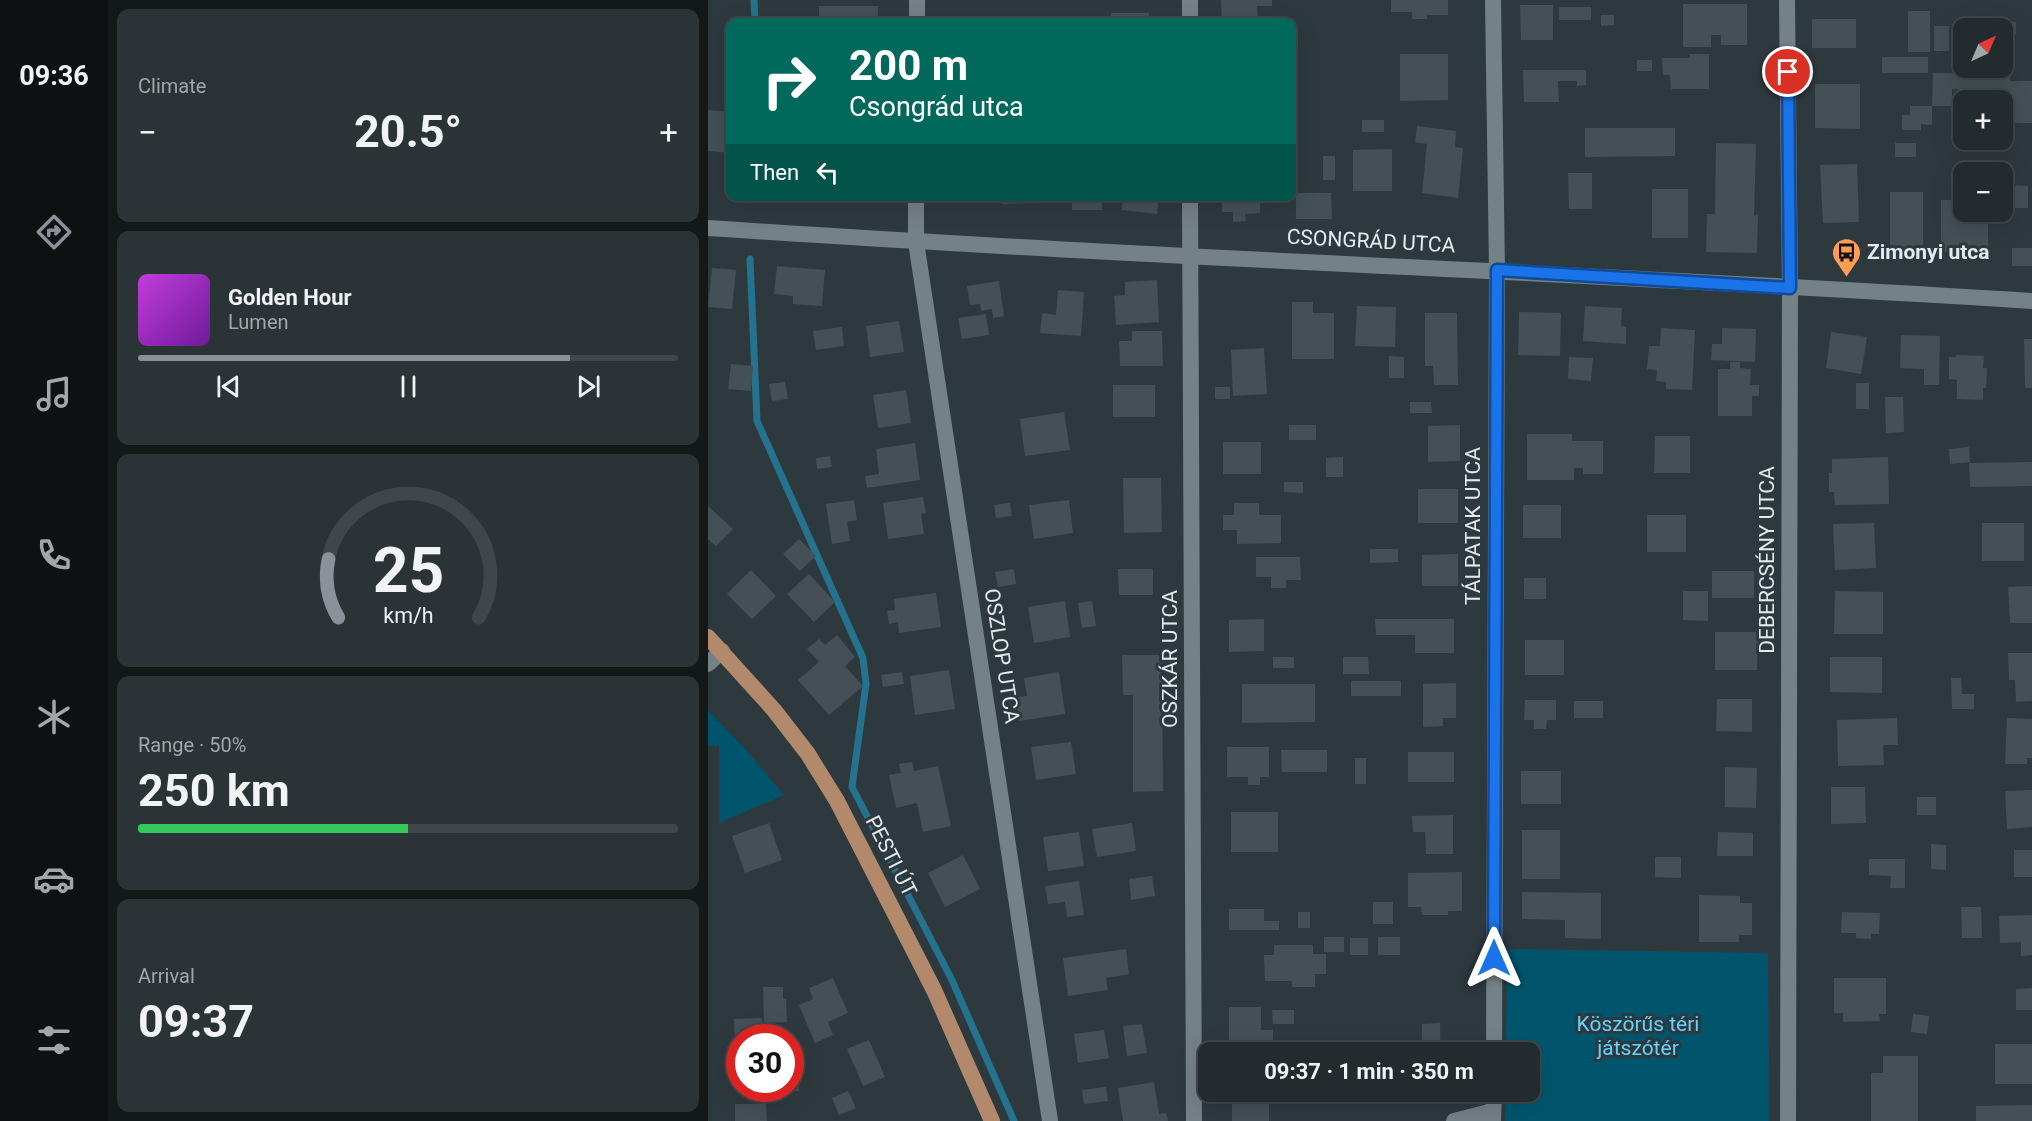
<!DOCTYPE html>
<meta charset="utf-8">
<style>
:root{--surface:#222b2e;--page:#2a3336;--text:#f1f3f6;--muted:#a2a7aa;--line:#3f474a;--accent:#8c9099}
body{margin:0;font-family:Roboto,sans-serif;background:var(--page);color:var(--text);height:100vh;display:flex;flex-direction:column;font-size:22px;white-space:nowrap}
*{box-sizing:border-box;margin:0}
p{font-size:20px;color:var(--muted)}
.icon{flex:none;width:33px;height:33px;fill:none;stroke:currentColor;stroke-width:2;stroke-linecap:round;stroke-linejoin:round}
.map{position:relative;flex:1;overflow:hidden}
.drawer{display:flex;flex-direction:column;gap:9px;padding:9px;background:#131819;width:600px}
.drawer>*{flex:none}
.guide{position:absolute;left:18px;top:18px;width:570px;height:183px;border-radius:12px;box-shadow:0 6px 24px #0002,0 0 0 2px var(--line);background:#00695c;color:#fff;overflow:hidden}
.needle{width:39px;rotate:44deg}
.tools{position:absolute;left:1245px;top:18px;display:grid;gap:12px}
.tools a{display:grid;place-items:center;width:60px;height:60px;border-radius:12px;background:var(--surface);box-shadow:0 6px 24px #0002,0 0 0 2px var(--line);font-size:30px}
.speed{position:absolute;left:18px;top:1024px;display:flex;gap:12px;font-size:30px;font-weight:700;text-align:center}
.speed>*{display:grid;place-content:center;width:78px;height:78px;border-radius:50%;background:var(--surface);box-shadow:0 6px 24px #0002,0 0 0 2px var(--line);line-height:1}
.speed .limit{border:9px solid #d22;background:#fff;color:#111}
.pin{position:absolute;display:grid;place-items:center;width:51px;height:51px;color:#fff;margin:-26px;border:3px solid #fff;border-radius:50%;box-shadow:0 2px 6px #0007}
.me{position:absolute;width:66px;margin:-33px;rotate:0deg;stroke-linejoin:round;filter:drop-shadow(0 0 4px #0008)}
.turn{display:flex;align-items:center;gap:21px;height:126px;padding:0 24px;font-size:27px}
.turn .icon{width:78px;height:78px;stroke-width:2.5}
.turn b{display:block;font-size:42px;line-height:51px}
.then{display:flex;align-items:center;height:57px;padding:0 24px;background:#0003;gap:12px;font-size:22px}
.big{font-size:45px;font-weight:700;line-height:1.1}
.drawer .widget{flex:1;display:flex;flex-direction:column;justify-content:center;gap:9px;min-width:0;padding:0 21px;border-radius:12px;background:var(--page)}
.drawer .dial{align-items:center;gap:0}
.dial svg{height:156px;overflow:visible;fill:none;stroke:var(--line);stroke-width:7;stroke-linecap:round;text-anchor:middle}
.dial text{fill:var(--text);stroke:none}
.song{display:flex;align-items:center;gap:18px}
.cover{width:72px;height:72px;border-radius:9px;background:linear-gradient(135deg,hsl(290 70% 55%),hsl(280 70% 35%))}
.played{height:6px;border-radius:3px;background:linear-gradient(90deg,var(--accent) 80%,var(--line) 80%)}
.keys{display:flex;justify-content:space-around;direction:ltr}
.heat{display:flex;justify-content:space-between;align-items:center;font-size:33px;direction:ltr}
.charge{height:9px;border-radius:4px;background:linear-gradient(90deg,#34c759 50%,var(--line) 0)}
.trip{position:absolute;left:490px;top:1042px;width:342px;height:60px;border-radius:12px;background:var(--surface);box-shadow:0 6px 24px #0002,0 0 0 2px var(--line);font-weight:700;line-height:60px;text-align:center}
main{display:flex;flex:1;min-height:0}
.dock{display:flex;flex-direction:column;width:108px;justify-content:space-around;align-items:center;background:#0e1112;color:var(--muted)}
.dock .icon{width:42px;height:42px}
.dock .on{color:var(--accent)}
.dock b{font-size:27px;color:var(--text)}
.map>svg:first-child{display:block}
.green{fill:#00556d}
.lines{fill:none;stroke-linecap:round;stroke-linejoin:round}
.stream{stroke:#24728d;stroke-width:7}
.building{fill:#445055}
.minor{stroke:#748187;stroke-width:16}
.primary{stroke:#b28a6b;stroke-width:16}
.route-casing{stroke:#114b97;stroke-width:15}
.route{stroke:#1a73e8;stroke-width:10}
.labels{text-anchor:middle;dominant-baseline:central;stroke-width:6;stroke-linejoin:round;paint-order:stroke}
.street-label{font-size:21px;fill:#e4ebee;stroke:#2e393e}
.poi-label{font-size:21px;font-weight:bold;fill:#e4ebee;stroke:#2e393e;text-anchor:start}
.park-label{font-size:21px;fill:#65d2fa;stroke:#2e393e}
</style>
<main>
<nav class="dock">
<b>09:36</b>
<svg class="icon on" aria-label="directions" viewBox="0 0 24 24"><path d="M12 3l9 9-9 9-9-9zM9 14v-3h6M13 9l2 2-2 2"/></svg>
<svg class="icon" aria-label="music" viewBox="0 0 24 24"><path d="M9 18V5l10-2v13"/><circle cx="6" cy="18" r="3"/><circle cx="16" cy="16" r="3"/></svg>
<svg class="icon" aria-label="phone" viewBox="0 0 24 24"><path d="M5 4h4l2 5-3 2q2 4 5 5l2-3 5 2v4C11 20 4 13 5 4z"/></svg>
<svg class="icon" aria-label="climate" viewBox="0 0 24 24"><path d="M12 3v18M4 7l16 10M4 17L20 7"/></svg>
<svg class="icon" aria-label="car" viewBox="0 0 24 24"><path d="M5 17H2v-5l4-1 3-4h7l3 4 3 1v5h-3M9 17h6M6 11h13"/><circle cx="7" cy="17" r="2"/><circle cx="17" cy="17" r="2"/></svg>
<svg class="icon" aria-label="filters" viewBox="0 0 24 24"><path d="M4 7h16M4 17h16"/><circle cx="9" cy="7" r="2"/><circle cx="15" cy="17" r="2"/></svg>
</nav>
<section class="drawer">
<div class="widget"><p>Climate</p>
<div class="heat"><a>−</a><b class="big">20.5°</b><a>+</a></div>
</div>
<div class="widget">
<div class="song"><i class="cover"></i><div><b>Golden Hour</b><p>Lumen</p></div></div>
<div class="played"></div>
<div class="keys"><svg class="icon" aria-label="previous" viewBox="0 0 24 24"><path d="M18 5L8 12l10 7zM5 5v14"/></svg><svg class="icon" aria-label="pause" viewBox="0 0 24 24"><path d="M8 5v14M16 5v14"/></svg><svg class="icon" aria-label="next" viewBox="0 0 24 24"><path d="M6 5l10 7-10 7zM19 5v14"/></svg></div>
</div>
<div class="widget dial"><svg viewBox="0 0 100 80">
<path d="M14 69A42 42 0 1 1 86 69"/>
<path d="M14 69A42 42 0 0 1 9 39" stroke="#8c9099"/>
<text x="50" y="56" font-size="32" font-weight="700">25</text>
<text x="50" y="72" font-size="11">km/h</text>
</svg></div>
<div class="widget"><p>Range · 50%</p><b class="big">250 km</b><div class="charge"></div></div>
<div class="widget"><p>Arrival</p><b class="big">09:37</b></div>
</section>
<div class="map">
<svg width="1324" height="1121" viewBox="0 0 1324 1121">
<rect width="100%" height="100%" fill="#2e393e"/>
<g class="green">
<polygon points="0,710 40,752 76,795 11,823 11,746 0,745"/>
<polygon points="799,949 1060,953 1061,1121 797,1121 797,1092 822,1092 822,1053 798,1053"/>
</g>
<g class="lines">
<g class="stream">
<polyline points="46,0 47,22"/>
<polyline points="42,259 49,421 155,658 158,684 144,787 243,978 306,1121"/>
</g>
</g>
<g class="building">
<polygon points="513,0 564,0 564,6 549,6 550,22 514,22"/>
<polygon points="683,0 740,0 740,15 719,15 719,19 704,19 704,12 683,12"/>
<polygon points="975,4 1039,4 1039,45 1013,45 1013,35 1003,35 1003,47 975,47"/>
<polygon points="812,5 845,5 845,40 813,40"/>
<rect x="111" y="6" width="59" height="16"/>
<rect x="851" y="7" width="32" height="13"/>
<rect x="1200" y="11" width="22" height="41"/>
<rect x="403" y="13" width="38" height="9"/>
<polygon points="893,15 906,15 906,25 893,26"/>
<rect x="1104" y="19" width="44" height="29"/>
<polygon points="1256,22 1308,22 1308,34 1299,34 1299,57 1294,56 1294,28 1256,28"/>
<rect x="1226" y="26" width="15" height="25"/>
<polygon points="692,54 740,54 740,100 692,101"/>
<polygon points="982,54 1001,54 1001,89 963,89 962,75 955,75 954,58 982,58"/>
<rect x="1174" y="57" width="46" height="16"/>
<rect x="929" y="60" width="15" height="11"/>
<polygon points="815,70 878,70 878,85 869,86 869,81 850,81 851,102 816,102"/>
<polygon points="1225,73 1302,74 1302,81 1324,81 1324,123 1302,123 1302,98 1267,98 1266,90 1244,89 1244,106 1224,106"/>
<polygon points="1107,84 1152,84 1152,129 1107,128"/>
<polygon points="1202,106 1224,106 1224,125 1213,124 1213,130 1194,130 1194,115 1202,115"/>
<polygon points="0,110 22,112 22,153 0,151"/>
<rect x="654" y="120" width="22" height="12"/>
<polygon points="709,126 748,131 747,147 755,148 750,198 714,193 719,144 707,142"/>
<polygon points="877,128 967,128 967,156 877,157"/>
<polygon points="1008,143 1048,144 1046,216 1050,215 1049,253 998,252 999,214 1007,214"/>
<rect x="1187" y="143" width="21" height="14"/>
<polygon points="684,149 684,191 645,191 645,150"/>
<rect x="615" y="156" width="12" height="24"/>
<polygon points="1276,161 1297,161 1297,186 1294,186 1294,172 1276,172"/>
<polygon points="1149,164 1151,222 1115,223 1112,165"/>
<polygon points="860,173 884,173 884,209 861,209"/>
<polygon points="1303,185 1320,186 1320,208 1302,208"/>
<rect x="944" y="189" width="36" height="49"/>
<rect x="1182" y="192" width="33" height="60"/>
<polygon points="588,193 623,193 624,219 588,219"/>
<polygon points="156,196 172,196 171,200"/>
<polygon points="239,196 273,196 273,202 239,201"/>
<polygon points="294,196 328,196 328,203 294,204"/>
<rect x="364" y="196" width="30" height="14"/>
<polygon points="415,196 451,196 449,214 414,210"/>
<polygon points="514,196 552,196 552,213 537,214 538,221 525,222 525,212 514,212"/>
<polygon points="1233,200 1256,200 1256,212 1280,212 1280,253 1233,252"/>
<rect x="1304" y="248" width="20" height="18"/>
<polygon points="69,266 117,270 114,306 85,304 85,296 66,294"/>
<polygon points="4,268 28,270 24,309 0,307"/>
<polygon points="449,280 451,322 408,325 406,296 417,295 417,282"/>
<polygon points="291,281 296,316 285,318 284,309 273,311 272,304 262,305 259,286"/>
<polygon points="350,290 376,292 373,336 332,333 334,313 348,315"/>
<polygon points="584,302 605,302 605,313 626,313 626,359 584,359"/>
<polygon points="649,306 688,307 687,347 647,346"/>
<polygon points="877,306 914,308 913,326 918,327 918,344 875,341"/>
<polygon points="811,312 853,313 852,356 810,355"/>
<polygon points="717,313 749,313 750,385 726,385 725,366 717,366"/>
<polygon points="278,314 281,335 254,339 250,318"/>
<polygon points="191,321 196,352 162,357 158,326"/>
<polygon points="134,327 136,346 108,350 105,331"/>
<polygon points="953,328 987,330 984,390 958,389 958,382 948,381 949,370 939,369 941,346 952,346"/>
<polygon points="1014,328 1048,329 1047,362 1003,360 1004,344 1014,344"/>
<polygon points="424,331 454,331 455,366 412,366 411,341 424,341"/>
<polygon points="1123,332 1159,337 1153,374 1118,368"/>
<polygon points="1193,335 1232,336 1231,385 1216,385 1216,369 1192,368"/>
<polygon points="1316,339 1324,339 1324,388 1317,388"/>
<polygon points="556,348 559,394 525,396 523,350"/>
<polygon points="1248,355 1276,356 1275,368 1279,368 1278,388 1275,388 1275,400 1249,399 1249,380 1241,379 1241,357 1248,357"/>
<polygon points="681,356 696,357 696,378 681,378"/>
<polygon points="861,357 885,358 883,381 860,379"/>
<polygon points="1022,362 1032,362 1032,368 1043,369 1042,385 1051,385 1051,396 1044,396 1044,416 1010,416 1010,369 1022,369"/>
<polygon points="23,364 45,366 43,391 20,389"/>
<polygon points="77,382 80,399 64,401 61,384"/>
<rect x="1148" y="383" width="13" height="26"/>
<rect x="405" y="385" width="42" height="32"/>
<rect x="507" y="387" width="15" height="12"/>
<polygon points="198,390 203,423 170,428 165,395"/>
<polygon points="1177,397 1195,397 1196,432 1178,433"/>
<polygon points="702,402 723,402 724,413 702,413"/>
<polygon points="356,412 362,450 317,456 312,419"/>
<rect x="581" y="425" width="27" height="15"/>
<polygon points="752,425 752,461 720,462 720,426"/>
<polygon points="819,434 864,434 864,441 895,441 895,474 875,474 875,468 866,468 866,480 819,480"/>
<polygon points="947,436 982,436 982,473 946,473"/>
<rect x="515" y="442" width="38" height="32"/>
<polygon points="207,443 212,480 159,488 157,476 171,474 168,449"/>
<polygon points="1261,447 1262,462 1242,464 1241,449"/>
<polygon points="122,456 124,467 109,469 108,458"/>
<polygon points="635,457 635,477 618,477 618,458"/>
<polygon points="1180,457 1181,504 1127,505 1126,492 1121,492 1121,473 1124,473 1124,459"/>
<polygon points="1324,462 1324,486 1262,487 1261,463"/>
<polygon points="415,478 453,478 454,532 416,533"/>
<polygon points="576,482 595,482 595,493 576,492"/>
<rect x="710" y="489" width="40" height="34"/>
<polygon points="215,497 218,513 213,514 216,534 180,539 175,503"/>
<polygon points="146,500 149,520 139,522 142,541 124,544 118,504"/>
<polygon points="361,500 365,533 326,539 321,505"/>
<polygon points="302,503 304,516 288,518 286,505"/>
<polygon points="526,503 551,503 551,515 573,515 573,543 529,544 529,530 515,530 515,515 526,515"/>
<rect x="815" y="505" width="38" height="33"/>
<polygon points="0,506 25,529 8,546 0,539"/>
<rect x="939" y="515" width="39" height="37"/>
<polygon points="1166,523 1168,568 1127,570 1125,524"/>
<rect x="1274" y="523" width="42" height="38"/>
<polygon points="91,539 108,556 92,571 75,554"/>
<polygon points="662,549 690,549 690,562 662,563"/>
<polygon points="750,554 750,586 714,586 714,555"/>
<polygon points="548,557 592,557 593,580 578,580 578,588 563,588 563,577 548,577"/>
<polygon points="306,569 308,584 290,587 287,572"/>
<polygon points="410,569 445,569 445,595 411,595"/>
<polygon points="43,570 68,596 44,619 19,594"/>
<rect x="1004" y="571" width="42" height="27"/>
<polygon points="101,574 127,602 106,622 79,594"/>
<rect x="816" y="578" width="22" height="21"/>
<polygon points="1324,586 1324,623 1302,623 1300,587"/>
<polygon points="975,591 1000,591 1000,621 975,620"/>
<polygon points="1127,591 1175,592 1175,634 1126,634"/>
<polygon points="228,593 233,627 191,633 190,622 181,624 179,611 187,610 186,599"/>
<polygon points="357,601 362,637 326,643 320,607"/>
<polygon points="384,601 388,626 374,628 370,603"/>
<polygon points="556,619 556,651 521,652 521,620"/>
<polygon points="667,619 746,619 746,653 707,653 707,635 668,635"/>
<polygon points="1007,632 1050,632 1049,670 1007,670"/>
<polygon points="129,635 147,657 137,666 155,686 121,715 90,680 111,662 99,649 111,639 117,645"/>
<rect x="817" y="640" width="39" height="35"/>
<polygon points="1300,653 1324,653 1324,701 1308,702 1307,680 1301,680"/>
<polygon points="414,655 454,655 455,791 425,792 425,695 415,695"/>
<rect x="565" y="657" width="21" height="11"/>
<polygon points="635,657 660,657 661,674 635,674"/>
<polygon points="1122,657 1174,657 1174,693 1122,692"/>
<polygon points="241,670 247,709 207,715 202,676"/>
<polygon points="194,672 196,684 175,687 173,675"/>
<polygon points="351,672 357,714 311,721 308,697 319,696 316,678"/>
<polygon points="1243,678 1253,678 1254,694 1266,694 1266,709 1244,709"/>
<rect x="643" y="681" width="50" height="15"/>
<polygon points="748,683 748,718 735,718 735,726 715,727 715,684"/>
<polygon points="534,684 607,684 607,722 534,723"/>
<polygon points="1009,699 1044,699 1044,732 1008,731"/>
<polygon points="817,700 848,700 848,720 839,720 838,729 826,729 826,720 816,720"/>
<rect x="866" y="701" width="29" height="17"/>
<polygon points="1189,718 1190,745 1175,745 1176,765 1130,766 1129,720"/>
<polygon points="1299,718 1324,719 1324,758 1319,758 1319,764 1297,764"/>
<polygon points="363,742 368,774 328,780 323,747"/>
<polygon points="519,747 561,747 561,777 552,777 552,785 540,785 540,777 519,777"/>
<polygon points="573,750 619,750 619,772 574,772"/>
<rect x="700" y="752" width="46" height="30"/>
<rect x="647" y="758" width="11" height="26"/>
<polygon points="204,762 206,771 230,766 243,826 215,832 209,803 188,808 181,775 193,773 191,764"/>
<polygon points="1017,767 1049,768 1048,808 1017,807"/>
<rect x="813" y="771" width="40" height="33"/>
<polygon points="1123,787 1157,787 1158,823 1123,824"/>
<polygon points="1324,790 1324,827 1299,829 1297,791"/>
<rect x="1209" y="797" width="19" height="18"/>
<rect x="523" y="812" width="47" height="40"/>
<polygon points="745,815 745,854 718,854 717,832 705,832 704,816"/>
<polygon points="61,823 74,860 37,873 24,836"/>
<polygon points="424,823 428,851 389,857 384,829"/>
<rect x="814" y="830" width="38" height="49"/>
<polygon points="371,832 376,866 340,871 335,837"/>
<polygon points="1010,832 1045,833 1045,856 1009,856"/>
<polygon points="1223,844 1238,845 1238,870 1223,869"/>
<rect x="1306" y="850" width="18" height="27"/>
<polygon points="255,855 272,889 237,907 220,873"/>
<polygon points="947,857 973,857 973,878 947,877"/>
<polygon points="1161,859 1197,859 1197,888 1182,888 1183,876 1161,875"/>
<polygon points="754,872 754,911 740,911 740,915 714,915 713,907 700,907 700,873"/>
<polygon points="444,876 447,896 423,900 421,879"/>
<polygon points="371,881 376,915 359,917 357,902 340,904 337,886"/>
<polygon points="814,892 893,893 893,939 857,938 857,920 814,919"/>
<polygon points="991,895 1032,896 1032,903 1044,903 1044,935 1031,935 1031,942 991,942"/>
<rect x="665" y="902" width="20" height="22"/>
<polygon points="1253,907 1273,907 1274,938 1254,938"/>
<polygon points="521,909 556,909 556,921 571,921 571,930 521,930"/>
<rect x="590" y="912" width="12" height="16"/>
<polygon points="1134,912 1172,913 1171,934 1163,934 1163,939 1148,938 1148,933 1133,933"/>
<polygon points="1324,915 1324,955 1313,956 1313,942 1292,943 1291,916"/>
<rect x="616" y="937" width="20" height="15"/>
<rect x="670" y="937" width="22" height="18"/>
<rect x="642" y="938" width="18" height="17"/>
<polygon points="566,945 605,945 605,954 618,954 618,974 607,974 607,987 584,987 584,981 557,981 556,955 566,955"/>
<polygon points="418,949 421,974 398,978 400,990 360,996 355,958"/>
<polygon points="125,978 140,1013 120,1022 125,1035 107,1043 91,1005 105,999 101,988"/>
<polygon points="1126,978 1178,978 1178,1014 1171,1014 1172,1021 1135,1022 1135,1013 1126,1013"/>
<polygon points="55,987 75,987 75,999 78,999 79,1022 56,1023"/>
<polygon points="1324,988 1324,1010 1308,1010 1308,989"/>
<polygon points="521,1007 553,1007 553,1030 565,1030 565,1045 553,1045 553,1053 531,1053 531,1040 521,1041"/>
<polygon points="564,1010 586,1010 586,1024 565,1024"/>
<polygon points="1205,1014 1221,1016 1219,1034 1203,1032"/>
<polygon points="54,1018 54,1038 32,1038 32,1051 27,1051 26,1019"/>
<polygon points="732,1023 733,1053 714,1053 714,1024"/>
<polygon points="434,1024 439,1053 419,1056 415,1026"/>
<polygon points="396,1030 401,1058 370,1063 366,1034"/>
<polygon points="161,1040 177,1077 155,1086 139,1049"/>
<rect x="645" y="1043" width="21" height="10"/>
<rect x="670" y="1044" width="20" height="9"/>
<rect x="1287" y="1044" width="37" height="40"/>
<polygon points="1175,1056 1210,1056 1210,1121 1163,1121 1163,1073 1175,1073"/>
<polygon points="82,1067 90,1067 91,1091 69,1092 69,1089 82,1089"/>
<polygon points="446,1082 451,1114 458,1113 460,1121 415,1121 410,1088"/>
<polygon points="398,1087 400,1101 376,1104 374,1090"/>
<polygon points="140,1091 148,1108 131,1115 124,1098"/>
<rect x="524" y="1092" width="37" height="29"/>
<rect x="670" y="1092" width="21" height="2"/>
<polygon points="27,1104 58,1104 59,1121 27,1121"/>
<polygon points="1324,1105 1324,1121 1268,1121 1268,1106"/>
</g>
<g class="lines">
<g class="minor">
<polyline points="482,0 482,22"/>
<polyline points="785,0 789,270 786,1053"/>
<polyline points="1079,0 1082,288 1080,1121"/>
<polyline points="209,22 209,0"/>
<polyline points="208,196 208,242 342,1121"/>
<polyline points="482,196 486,1121"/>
<path d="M 0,228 C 441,258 883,273 1324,301"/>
<polyline points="0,664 14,651"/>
<polyline points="746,1121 785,1111"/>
<polyline points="785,1121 786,1092"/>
</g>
<polyline class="primary" points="0,637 66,710 100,754 129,801 226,990 284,1121"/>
</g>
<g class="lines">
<defs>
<polyline id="route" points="786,958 789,270 1082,288 1080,72"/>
</defs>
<use href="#route" class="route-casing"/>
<use href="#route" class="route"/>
</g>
<defs>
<symbol id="bus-pin" viewBox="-11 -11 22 30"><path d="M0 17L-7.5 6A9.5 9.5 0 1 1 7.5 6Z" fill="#fd9d54" stroke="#2e393e"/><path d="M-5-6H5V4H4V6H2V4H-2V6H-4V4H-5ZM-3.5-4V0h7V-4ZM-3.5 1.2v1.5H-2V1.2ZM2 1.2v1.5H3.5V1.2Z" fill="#111"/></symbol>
</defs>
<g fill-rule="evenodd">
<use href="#bus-pin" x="1122" y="236" width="33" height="45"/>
</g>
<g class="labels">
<g class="street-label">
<text transform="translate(663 241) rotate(3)">CSONGRÁD UTCA</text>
<text transform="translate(765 526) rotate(-90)">TÁLPATAK UTCA</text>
<text transform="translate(1059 560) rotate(-90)">DEBERCSÉNY UTCA</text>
<text transform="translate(294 656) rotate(81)">OSZLOP UTCA</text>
<text transform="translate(462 659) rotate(-90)">OSZKÁR UTCA</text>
<text transform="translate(183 856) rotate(63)">PESTI ÚT</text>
</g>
<g class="poi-label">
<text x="1159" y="252">Zimonyi utca</text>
</g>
<g class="park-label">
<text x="930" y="1024">Köszörűs téri<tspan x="930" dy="24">játszótér</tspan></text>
</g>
</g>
</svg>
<div class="tools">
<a><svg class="needle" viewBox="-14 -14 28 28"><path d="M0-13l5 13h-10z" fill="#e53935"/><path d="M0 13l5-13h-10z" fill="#a2a7aa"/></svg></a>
<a>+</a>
<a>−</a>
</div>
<div class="speed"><div class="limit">30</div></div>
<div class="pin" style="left:1080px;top:72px;background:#d93025"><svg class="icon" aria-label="arrive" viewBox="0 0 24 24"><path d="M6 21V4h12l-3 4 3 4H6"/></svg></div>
<svg class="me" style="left:786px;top:958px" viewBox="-20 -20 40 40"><path d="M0-17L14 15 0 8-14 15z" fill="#1a73e8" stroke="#fff" stroke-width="4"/></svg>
<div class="trip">09:37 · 1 min · 350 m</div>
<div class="guide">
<div class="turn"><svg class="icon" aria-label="right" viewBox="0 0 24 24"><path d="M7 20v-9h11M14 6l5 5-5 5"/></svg><div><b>200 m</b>Csongrád utca</div></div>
<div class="then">Then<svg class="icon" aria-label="left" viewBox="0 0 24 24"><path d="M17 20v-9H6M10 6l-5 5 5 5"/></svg></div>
</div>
</div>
</main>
